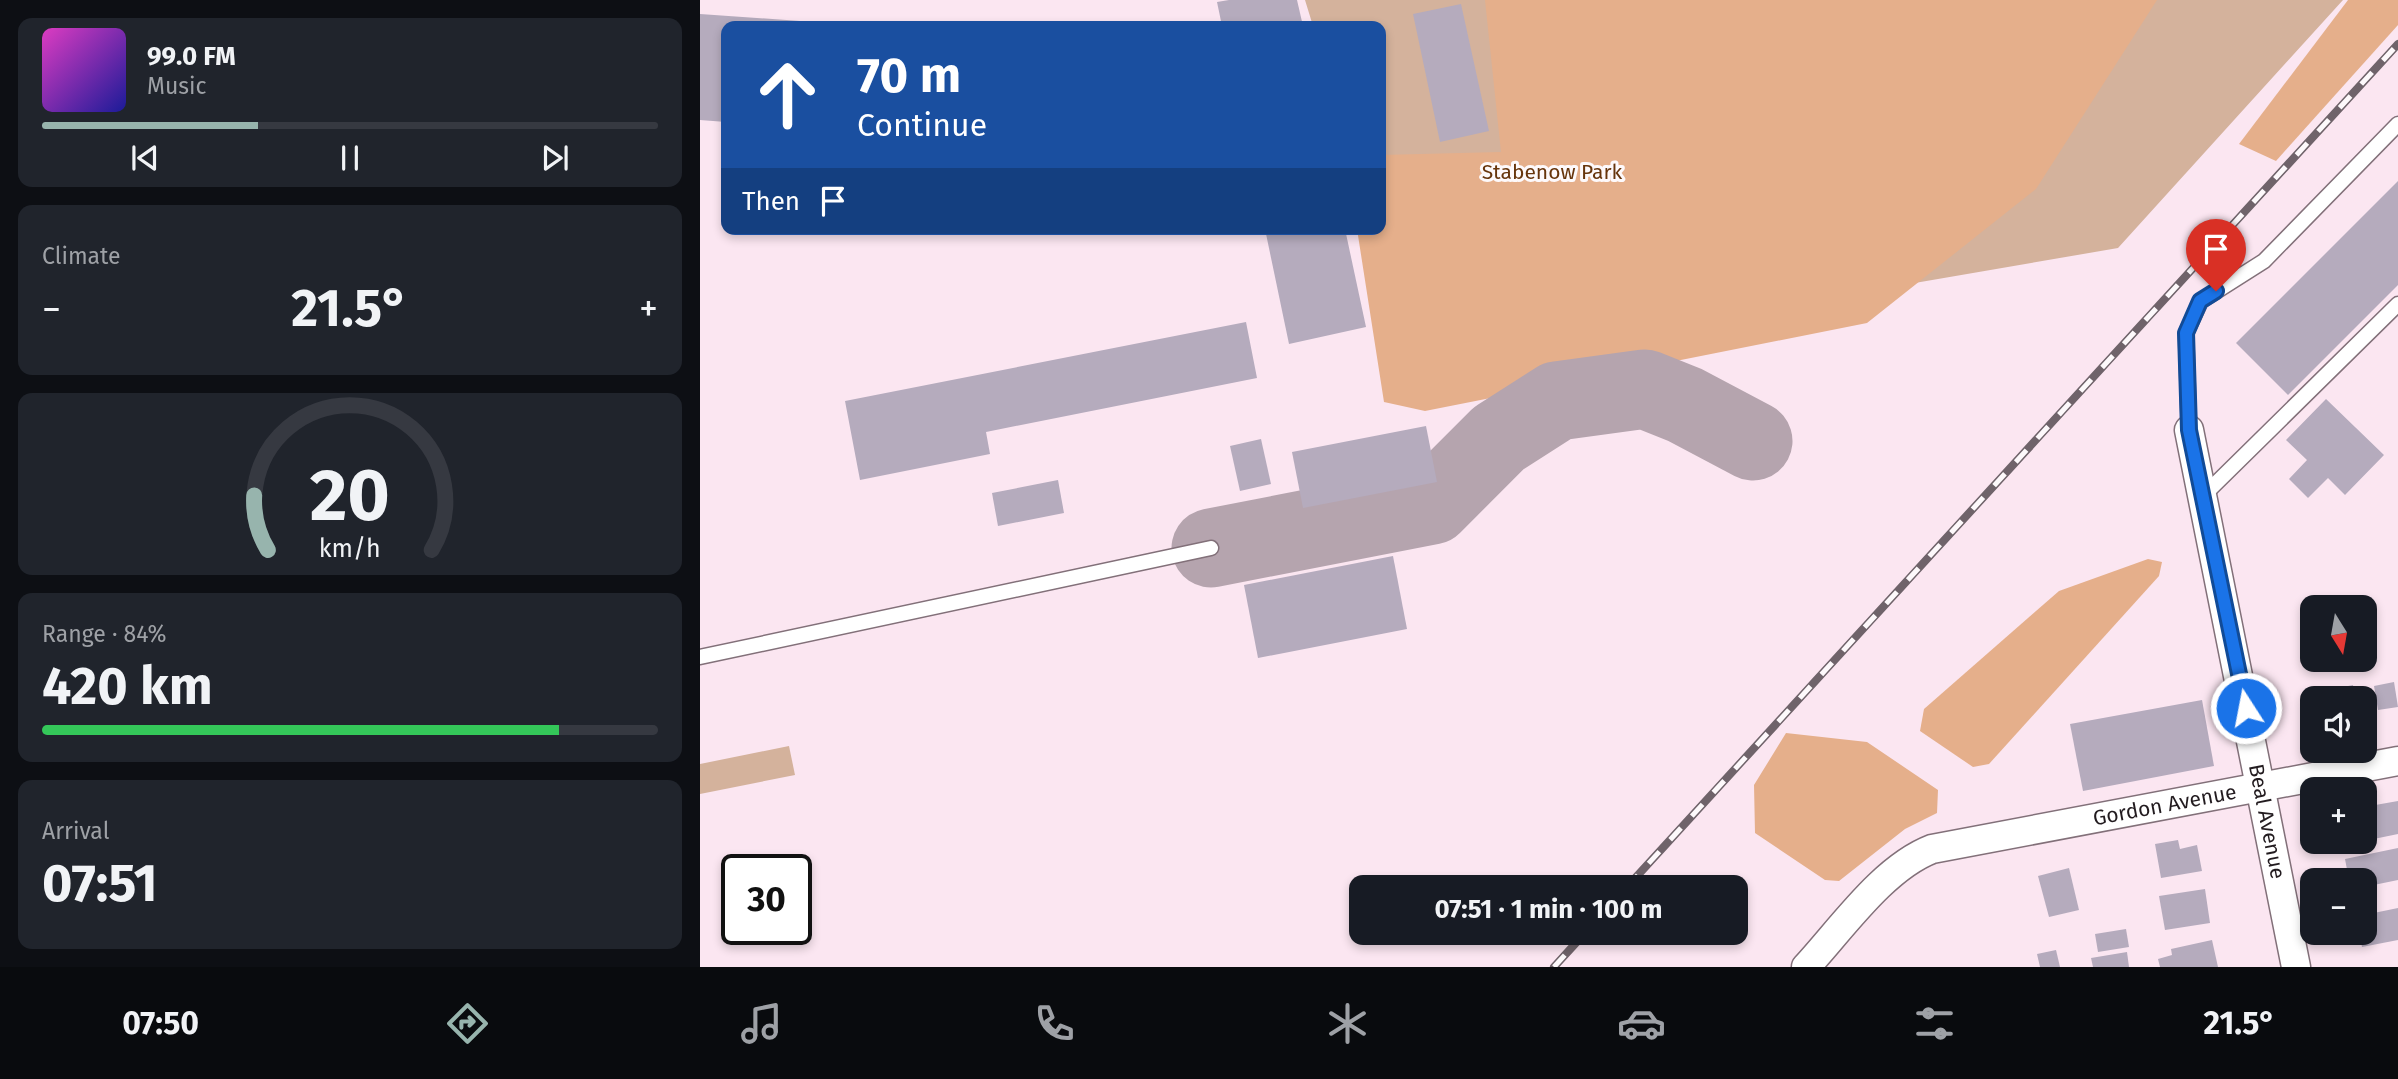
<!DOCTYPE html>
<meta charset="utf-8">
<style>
:root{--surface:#171b24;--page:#20242c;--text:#f1f3f6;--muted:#9ea1a6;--line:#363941;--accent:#97b4ad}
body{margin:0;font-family:"Fira Sans",sans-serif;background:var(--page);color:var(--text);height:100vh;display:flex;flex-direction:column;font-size:26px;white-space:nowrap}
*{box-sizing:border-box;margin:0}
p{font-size:23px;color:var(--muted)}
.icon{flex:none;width:38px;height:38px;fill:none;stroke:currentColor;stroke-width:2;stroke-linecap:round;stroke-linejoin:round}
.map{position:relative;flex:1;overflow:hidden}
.side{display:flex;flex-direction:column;gap:18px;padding:18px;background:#0d0f14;width:700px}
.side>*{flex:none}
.guide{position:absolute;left:21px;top:21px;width:665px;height:214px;border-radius:14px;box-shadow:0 4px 10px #0003;background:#1a4fa0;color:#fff;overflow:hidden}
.needle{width:46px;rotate:169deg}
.fabs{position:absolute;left:1600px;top:595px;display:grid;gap:14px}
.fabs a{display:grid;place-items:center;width:77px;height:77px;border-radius:14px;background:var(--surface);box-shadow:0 4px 10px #0003;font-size:35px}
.speed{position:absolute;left:21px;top:854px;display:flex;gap:14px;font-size:35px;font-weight:700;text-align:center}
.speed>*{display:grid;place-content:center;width:91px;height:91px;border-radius:50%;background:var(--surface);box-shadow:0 4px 10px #0003;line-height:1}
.speed .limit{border:4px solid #111;border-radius:10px;background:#fff;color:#111}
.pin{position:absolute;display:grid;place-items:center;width:60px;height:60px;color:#fff;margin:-72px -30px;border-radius:50% 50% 50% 0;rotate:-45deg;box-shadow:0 0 7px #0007}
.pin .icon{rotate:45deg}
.me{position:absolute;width:77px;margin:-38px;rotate:349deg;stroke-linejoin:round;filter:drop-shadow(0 0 5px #0008)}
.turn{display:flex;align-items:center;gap:24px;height:147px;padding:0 21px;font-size:32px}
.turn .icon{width:91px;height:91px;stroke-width:2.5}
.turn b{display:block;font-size:49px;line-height:60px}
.then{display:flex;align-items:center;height:66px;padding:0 21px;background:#0003;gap:14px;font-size:26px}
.big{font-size:52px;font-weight:700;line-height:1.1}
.side .tile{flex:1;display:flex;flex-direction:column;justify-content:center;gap:10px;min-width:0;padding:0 24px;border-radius:14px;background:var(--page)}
.side .dial{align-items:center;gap:0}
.dial svg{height:182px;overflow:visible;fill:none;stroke:var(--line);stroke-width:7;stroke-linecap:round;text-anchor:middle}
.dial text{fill:var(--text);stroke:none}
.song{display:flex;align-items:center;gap:21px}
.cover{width:84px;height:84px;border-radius:10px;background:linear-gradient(135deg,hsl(310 70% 55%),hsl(240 70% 35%))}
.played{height:7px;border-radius:4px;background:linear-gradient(90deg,var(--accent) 35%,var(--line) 35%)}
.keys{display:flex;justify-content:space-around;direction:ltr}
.heat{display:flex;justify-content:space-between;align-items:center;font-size:38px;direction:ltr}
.charge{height:10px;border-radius:5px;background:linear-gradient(90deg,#34c759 84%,var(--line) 0)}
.trip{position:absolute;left:649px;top:875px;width:399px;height:70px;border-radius:14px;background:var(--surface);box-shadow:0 4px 10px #0003;font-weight:700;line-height:70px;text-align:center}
.tabs{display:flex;height:112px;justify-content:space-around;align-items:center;background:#090b0e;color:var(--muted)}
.tabs .icon{width:49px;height:49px}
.tabs .selected{color:var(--accent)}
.tabs b{font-size:32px;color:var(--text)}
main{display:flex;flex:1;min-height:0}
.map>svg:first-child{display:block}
.green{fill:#d4b29c}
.forest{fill:#e5af8b}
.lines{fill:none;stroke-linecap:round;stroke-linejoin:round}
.taxiway{stroke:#b5a4ae;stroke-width:79}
.building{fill:#b5abbd}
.service-casing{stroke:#827079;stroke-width:17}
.minor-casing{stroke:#827079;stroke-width:31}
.service{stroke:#fff;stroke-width:14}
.minor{stroke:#fff;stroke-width:28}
.rail-casing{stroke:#6f636a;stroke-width:8}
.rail{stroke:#fdf9fb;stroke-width:5;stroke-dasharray:16;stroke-linecap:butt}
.route-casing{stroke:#114b97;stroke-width:18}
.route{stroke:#1a73e8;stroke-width:12}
.labels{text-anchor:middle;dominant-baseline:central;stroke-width:6;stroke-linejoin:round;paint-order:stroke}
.park-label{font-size:21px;fill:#67350c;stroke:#fdf9fb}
.street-label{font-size:21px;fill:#221b1f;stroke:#fdf9fb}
</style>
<main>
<section class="side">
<div class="tile">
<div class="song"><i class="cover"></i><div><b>99.0 FM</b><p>Music</p></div></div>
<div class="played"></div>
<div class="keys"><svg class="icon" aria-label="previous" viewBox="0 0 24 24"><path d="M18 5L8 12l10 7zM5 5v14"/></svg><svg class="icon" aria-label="pause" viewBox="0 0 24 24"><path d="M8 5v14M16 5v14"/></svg><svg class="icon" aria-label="next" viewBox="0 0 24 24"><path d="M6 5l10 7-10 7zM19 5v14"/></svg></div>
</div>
<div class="tile"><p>Climate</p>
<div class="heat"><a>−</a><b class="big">21.5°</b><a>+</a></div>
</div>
<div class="tile dial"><svg viewBox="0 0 100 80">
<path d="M14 69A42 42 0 1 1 86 69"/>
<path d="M14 69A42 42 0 0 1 8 45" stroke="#97b4ad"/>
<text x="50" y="56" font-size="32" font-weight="700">20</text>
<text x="50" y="72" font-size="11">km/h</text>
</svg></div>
<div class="tile"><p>Range · 84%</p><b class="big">420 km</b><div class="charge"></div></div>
<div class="tile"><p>Arrival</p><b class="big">07:51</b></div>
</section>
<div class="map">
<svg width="1698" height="967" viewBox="0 0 1698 967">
<rect width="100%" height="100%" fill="#fbe6f1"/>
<g class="green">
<polygon points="605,0 1643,0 1418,248 709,370 681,229 681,26 613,26"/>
<polygon points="89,746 95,775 0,794 0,764"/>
</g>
<g class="forest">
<polygon points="785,0 1457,0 1336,189 1167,323 725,411 684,402 657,229 681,229 681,155 801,152"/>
<polygon points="1648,0 1698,0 1698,25 1576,161 1539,144"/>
<polygon points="1448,559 1462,562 1459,576 1289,764 1273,767 1220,731 1224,709 1359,591"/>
<polygon points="1086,733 1167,742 1238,790 1237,813 1205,829 1139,881 1125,880 1055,833 1054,785"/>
</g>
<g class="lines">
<polyline class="taxiway" points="511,548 732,505 799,438 857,401 945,389 985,405 1053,441"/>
</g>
<g class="building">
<polygon points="529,0 597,0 603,26 522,26 517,2"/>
<polygon points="761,4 789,131 740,142 713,14"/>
<polygon points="0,14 128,23 128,26 26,26 26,122 0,120"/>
<polygon points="1698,181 1698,285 1588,395 1536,343"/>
<polygon points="565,229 645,229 666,327 589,344"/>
<polygon points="546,322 557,378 286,432 290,454 160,480 145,401"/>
<polygon points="1626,399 1684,455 1645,495 1628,478 1608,498 1589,479 1607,460 1586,440"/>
<polygon points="726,426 737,482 603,508 592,452"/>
<polygon points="561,439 571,484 540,491 530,446"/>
<polygon points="358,480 364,513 298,526 292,493"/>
<polygon points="693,556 707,629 558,658 544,585"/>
<polygon points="1694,682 1698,707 1678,710 1674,686"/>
<polygon points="1653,685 1655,698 1612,698 1610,709 1608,694"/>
<polygon points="1502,700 1514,766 1383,791 1370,724"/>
<polygon points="1698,801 1698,834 1664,841 1664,807"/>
<polygon points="1478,840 1480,849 1497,845 1502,871 1461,878 1455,844"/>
<polygon points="1698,848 1698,880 1664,887 1664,880 1649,880 1645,859"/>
<polygon points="1369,868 1379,910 1349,917 1338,876"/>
<polygon points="1505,889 1510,923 1465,930 1459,896"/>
<polygon points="1698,908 1698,940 1662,947 1659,933 1664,933 1664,915"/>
<polygon points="1426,929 1429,947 1398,952 1395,934"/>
<polygon points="1512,940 1518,967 1460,967 1458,959 1472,955 1471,949"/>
<polygon points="1356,950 1360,967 1340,967 1337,954"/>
<polygon points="1427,952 1429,967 1393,967 1391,958"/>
</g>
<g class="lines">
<defs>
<g id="service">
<polyline points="1489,430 1486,333 1501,301 1564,261 1698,124"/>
<polyline points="1503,496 1698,304"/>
<polyline points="0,657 511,548"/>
</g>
<g id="minor">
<path id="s1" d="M 1489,430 L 1596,967"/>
<path id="s2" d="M 1106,967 C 1142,928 1183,868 1232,849 L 1698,761"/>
</g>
</defs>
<use href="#service" class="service-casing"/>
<use href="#minor" class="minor-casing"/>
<use href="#service" class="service"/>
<use href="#minor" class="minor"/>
<defs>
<g id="rail">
<polyline points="927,887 1698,44"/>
<polyline points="854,967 885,933"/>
</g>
</defs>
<use href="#rail" class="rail-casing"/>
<use href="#rail" class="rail"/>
</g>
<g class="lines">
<defs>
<polyline id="route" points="1516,291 1500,301 1486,333 1489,430 1546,708"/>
</defs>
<use href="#route" class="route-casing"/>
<use href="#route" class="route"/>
</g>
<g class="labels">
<g class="park-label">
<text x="852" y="172">Stabenow Park</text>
</g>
<g class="street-label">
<text stroke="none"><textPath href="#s2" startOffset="411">Gordon Avenue</textPath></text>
<text stroke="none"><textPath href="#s1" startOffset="399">Beal Avenue</textPath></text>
</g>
</g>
</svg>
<div class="fabs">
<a><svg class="needle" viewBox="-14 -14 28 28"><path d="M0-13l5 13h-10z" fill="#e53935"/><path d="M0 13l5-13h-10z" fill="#9ea1a6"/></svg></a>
<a><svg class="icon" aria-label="sound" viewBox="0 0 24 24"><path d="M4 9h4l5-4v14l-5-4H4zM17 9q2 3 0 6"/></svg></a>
<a>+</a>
<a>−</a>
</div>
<div class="speed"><div class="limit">30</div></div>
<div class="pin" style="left:1516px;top:291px;background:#d93025"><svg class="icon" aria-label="arrive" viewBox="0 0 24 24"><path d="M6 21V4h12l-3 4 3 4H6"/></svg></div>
<svg class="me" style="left:1546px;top:708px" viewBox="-20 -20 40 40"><circle r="17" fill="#1a73e8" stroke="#fff" stroke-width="3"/><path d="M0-11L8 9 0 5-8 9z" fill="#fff"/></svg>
<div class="trip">07:51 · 1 min · 100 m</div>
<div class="guide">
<div class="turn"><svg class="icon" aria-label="ahead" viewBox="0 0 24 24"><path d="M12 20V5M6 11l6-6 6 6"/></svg><div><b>70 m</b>Continue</div></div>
<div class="then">Then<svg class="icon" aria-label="arrive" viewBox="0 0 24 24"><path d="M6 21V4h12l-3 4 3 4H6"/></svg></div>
</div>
</div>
</main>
<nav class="tabs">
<b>07:50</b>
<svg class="icon selected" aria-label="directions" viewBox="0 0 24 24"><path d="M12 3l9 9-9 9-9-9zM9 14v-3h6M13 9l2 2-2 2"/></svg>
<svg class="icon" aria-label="music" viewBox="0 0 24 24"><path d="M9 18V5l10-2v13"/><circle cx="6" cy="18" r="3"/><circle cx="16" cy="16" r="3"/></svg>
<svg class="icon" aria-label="phone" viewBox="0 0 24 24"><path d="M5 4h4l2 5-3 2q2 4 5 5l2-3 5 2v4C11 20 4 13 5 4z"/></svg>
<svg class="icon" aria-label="climate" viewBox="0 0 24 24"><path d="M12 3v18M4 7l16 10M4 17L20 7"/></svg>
<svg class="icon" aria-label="car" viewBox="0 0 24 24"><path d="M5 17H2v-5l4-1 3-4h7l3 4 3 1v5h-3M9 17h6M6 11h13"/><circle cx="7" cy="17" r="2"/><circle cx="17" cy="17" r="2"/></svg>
<svg class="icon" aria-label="filters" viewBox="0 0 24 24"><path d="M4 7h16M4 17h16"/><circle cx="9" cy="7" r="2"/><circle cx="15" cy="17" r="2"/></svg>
<b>21.5°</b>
</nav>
